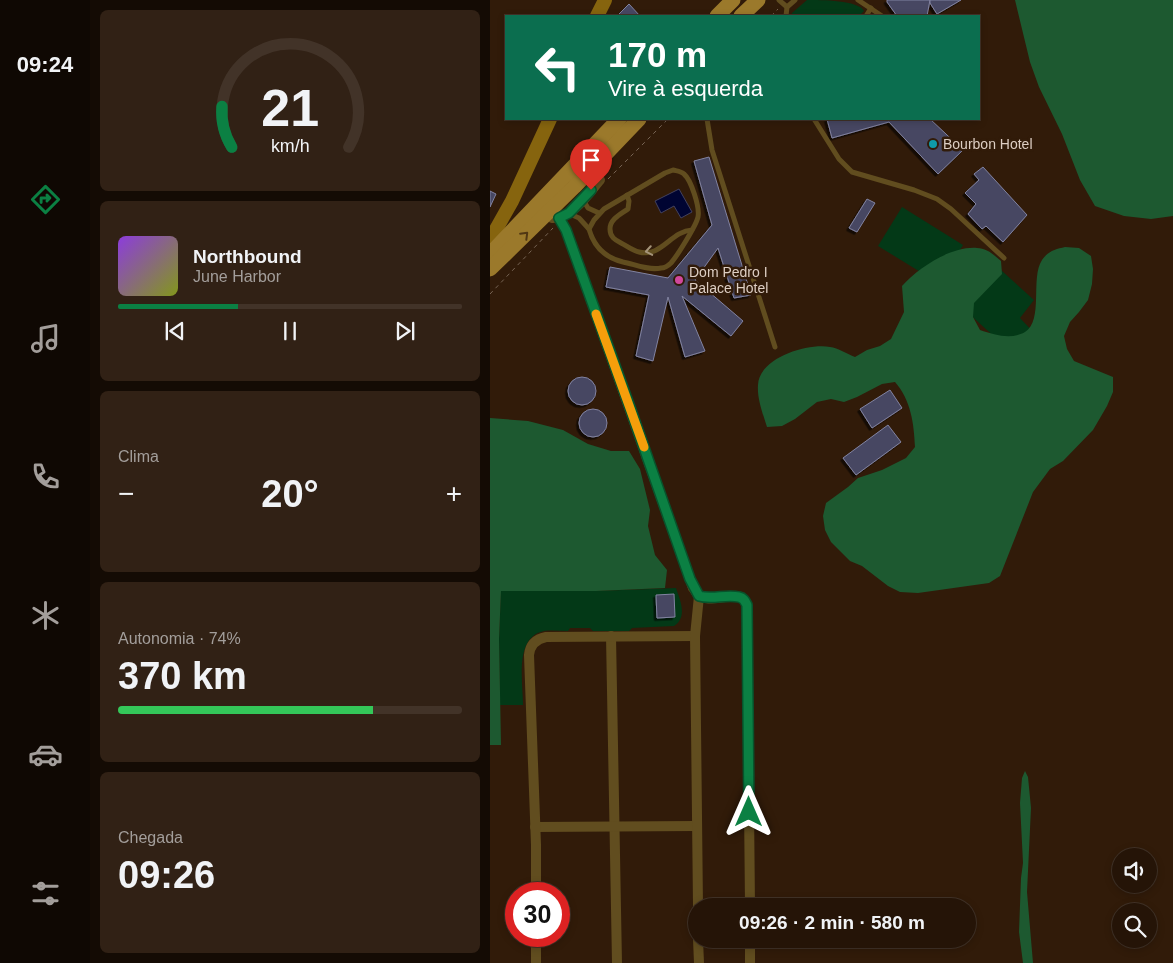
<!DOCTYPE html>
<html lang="pt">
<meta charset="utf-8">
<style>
:root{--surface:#251407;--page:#312115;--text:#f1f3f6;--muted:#a39e9b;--line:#423328;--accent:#0b8043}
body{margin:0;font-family:Arial,sans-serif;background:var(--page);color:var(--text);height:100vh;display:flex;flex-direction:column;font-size:19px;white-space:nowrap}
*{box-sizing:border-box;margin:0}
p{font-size:16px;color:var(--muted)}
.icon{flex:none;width:28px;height:28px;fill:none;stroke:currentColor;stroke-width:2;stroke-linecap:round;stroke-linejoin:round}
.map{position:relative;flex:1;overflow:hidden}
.side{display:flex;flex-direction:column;gap:10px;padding:10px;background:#140b04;width:400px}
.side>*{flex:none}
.hud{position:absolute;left:15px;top:15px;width:475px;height:105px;border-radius:0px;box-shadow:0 2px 8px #0003,0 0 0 1px var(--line);background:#0b6e4f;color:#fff;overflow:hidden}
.fabs{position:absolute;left:622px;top:848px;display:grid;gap:10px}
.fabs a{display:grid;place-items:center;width:45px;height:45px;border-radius:50%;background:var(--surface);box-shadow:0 2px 8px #0003,0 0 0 1px var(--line);font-size:25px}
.speed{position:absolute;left:15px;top:882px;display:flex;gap:10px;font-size:25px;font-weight:700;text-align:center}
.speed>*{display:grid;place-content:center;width:65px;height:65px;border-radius:50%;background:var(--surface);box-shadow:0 2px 8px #0003,0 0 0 1px var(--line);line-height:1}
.speed .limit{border:8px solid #d22;background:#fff;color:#111}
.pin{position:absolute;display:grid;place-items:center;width:42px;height:42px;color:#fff;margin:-51px -21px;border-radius:50% 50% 50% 0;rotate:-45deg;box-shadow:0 0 5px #0007}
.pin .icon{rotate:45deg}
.me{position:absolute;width:55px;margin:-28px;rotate:0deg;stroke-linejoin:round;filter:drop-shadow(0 0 4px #0008)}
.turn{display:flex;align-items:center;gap:18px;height:105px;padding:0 20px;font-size:22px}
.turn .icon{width:65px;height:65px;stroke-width:2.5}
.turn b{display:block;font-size:35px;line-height:42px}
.big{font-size:38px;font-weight:700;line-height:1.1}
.side .card{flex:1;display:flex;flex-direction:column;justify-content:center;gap:8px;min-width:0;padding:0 18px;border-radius:8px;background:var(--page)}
.side .dial{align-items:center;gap:0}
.dial svg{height:130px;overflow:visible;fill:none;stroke:var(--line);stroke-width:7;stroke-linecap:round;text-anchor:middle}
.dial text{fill:var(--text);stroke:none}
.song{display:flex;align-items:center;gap:15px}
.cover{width:60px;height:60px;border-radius:8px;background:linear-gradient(135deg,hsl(270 70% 55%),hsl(70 70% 35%))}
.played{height:5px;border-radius:2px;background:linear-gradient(90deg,var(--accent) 35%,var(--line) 35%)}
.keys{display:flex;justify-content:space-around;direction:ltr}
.heat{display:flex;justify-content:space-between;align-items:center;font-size:28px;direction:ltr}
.charge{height:8px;border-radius:4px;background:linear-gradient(90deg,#34c759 74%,var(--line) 0)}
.trip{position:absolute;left:198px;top:898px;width:288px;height:50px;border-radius:25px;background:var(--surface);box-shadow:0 2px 8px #0003,0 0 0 1px var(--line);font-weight:700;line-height:50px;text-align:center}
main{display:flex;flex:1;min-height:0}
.tab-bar{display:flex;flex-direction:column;width:90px;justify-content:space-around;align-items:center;background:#0f0803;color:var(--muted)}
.tab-bar .icon{width:35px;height:35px}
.tab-bar .active{color:var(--accent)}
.tab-bar b{font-size:22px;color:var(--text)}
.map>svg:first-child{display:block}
.green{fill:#033917}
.forest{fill:#1d5930}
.water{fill:#000432;stroke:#42415e}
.building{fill:#464762;stroke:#8283a1;filter:url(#shadow)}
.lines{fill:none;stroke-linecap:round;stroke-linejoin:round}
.path{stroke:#776454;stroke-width:1;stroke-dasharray:4 4;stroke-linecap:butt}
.lane{stroke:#614d1f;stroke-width:5}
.street{stroke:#614d1f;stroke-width:10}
.secondary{stroke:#86640e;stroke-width:14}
.primary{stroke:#9b792b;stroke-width:15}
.oneway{stroke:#513713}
.oneway2{stroke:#a59479}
.route-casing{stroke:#07532c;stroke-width:12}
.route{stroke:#0b8043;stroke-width:9}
.slow{stroke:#f59e0b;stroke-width:9}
.culture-dot{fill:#0f9aa8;stroke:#311b09;stroke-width:2}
.hotel-dot{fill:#d1479c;stroke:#311b09;stroke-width:2}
.labels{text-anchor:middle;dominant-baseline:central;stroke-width:5;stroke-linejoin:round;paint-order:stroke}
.poi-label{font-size:14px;fill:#ddcec3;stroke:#311b09;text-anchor:start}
</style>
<main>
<nav class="tab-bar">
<b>09:24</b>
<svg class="icon active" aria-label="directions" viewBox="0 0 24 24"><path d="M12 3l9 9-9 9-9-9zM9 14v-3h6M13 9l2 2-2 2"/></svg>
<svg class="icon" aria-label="music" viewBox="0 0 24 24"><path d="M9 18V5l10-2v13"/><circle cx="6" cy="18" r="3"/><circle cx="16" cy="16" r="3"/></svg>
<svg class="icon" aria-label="phone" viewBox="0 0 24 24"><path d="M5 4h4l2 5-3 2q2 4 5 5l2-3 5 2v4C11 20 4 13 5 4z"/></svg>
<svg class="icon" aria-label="climate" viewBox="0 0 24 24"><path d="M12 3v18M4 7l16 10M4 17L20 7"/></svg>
<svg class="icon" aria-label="car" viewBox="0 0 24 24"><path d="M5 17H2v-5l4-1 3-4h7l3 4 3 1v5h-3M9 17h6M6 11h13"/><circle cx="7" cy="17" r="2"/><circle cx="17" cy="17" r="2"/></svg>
<svg class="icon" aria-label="filters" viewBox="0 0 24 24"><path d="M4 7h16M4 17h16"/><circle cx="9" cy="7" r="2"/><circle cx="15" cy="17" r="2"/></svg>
</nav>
<section class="side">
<div class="card dial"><svg viewBox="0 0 100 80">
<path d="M14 69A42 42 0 1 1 86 69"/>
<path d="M14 69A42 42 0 0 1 8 44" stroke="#0b8043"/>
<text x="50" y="56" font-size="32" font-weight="700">21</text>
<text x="50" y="72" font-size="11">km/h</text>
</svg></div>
<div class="card">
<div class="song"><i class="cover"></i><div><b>Northbound</b><p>June Harbor</p></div></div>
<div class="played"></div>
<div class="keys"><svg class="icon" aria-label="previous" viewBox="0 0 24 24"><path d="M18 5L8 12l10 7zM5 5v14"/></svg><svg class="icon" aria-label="pause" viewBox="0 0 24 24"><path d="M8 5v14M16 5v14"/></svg><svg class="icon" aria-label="next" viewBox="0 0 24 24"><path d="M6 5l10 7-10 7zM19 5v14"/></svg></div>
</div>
<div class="card"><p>Clima</p>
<div class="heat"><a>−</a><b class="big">20°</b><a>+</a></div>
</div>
<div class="card"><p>Autonomia · 74%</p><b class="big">370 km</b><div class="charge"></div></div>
<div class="card"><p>Chegada</p><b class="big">09:26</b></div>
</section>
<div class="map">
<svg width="683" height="963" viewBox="0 0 683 963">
<defs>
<filter id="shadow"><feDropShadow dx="-2.5" dy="2.5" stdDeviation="0" flood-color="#0009"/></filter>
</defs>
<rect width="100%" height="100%" fill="#311b09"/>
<g class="green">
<path d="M 317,0 C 332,0 368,0 374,11 L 369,16 L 301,16 L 302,13 Z"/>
<polygon points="412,207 473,245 450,284 388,246"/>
<polygon points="511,270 544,300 530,318 550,339 531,361 476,311"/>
<path d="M 186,588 C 190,600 198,617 184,626 L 142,628 L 139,631 L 103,631 L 100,628 L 80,628 L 78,631 C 70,631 62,630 54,631 C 24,637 33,682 33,705 L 10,705 L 9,639 L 11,591 L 106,591 Z"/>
</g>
<g class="forest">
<polygon points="525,0 683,0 683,216 661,219 634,216 605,206 590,180 572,134 549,87 540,62"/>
<path d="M 575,247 L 589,248 L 601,256 L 603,269 L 602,284 L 598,300 L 589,312 L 580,322 L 574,336 L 577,349 L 584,361 L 623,377 L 623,392 L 617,406 L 603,430 L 573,461 L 560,469 L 543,492 L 510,576 L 499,583 L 428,593 L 410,592 L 398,586 L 372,566 L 360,561 L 341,542 L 335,530 L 333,516 L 336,503 L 358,487 L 368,478 L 392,470 L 416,458 L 425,447 C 424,424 421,400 405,382 L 392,384 L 367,397 L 354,402 L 341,399 L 327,402 L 305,419 L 292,426 L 277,427 C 273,414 267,399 268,385 C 269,358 317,343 340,347 C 348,348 357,354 365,357 L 377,350 L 390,346 L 401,339 L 414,312 L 412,286 C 428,268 461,246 487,248 C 497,248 504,255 511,261 L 512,274 L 484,303 L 483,317 L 490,330 C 505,335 521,340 535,332 C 554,320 540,278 552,260 C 558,251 566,249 575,247 Z"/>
<polygon points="0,418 38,421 73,430 98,444 121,451 139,451 150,469 160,510 158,526 165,555 177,570 175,588 106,591 11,591 9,639 11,745 0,745"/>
<polygon points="535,771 538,777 541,808 537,892 543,963 533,963 529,932 531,878 533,863 530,803 532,778"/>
</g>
<polygon class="water" points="189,189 202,212 191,218 184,206 171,213 165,201"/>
<g class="building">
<polygon points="397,0 440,0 437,16 407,16 397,2"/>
<polygon points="440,0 471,0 447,14 440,3"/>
<polygon points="139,4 150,16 130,16 128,15"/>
<polygon points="337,119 440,119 473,150 448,174 399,122 342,138"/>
<polygon points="219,157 261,295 244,298 228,248 205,280 253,321 241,336 192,296 215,351 195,357 178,297 163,361 146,356 159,295 116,287 120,267 178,278 222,225 204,161"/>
<polygon points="493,167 537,215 513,242 496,226 492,229 478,214 486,204 475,193 489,180 484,174"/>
<polygon points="0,191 6,194 0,207"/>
<polygon points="377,199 385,203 367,232 359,228"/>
<circle cx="92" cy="391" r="14"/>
<polygon points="400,390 412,408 382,428 370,409"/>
<circle cx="103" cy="423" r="14"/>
<polygon points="398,425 411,442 366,475 353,458"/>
<polygon points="184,594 185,617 167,618 166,595"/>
</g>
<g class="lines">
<g class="path">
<polyline points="281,16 288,9"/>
<polyline points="118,179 178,119"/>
<polyline points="0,294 63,228"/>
</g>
<g class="lane">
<polyline points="289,0 297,7"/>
<polyline points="368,0 392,16"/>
<polyline points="296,16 297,7 305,0"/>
<polyline points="376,16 381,8"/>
<polyline points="217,119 222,150 285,347"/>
<polyline points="324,119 349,159 362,172 424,190 447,199 461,209 514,258"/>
<path d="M 183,170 C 187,171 191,171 194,174 C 201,180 210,207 208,217 C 206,226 187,256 181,263 C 178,266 174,268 171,268 C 159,271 144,264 133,262 C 116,258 104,247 99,229 L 104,220 L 114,209 L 175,173 Z"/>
<path d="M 137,195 L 139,201 L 138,209 C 131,214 120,219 120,229 C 120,237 125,240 131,243 C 137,246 143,251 149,252 C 171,258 181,231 202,230"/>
<polyline points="93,200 98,208 109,213"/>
<polyline points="80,214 89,218 99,229"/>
</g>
<g class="street">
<path d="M 62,218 C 82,219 98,194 110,180"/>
<path d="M 69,218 L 76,230 L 203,588 C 205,590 206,593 208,595 C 221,606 249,586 257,605 L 260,906"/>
<polyline points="121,636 127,963"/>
<polyline points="45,827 206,826"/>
<path d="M 46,894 L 46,845 L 39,655 C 40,645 46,639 56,637 L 205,636"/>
<polyline points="208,906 205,636 209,596"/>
<polyline points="208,939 209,963"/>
<polyline points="260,939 260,963"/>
<polyline points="46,963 46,936"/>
</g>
<g class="secondary">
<polyline points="107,16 115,0"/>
<polyline points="0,240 22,201 60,119"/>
</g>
<g class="primary">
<polyline points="227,16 243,0"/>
<polyline points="251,16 268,0"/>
<polyline points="0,254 129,119"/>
<polyline points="0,269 84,187 149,119"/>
</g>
</g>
<defs><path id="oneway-chevron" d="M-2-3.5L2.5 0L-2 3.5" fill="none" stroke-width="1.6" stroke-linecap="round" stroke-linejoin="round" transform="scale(1.25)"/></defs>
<use class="oneway" href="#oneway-chevron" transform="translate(35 235) rotate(-45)"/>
<use class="oneway2" href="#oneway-chevron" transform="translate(159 251) rotate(170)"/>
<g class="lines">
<defs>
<path id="route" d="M 101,190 L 79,213 L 69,218 L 76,230 L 137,399 L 200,579 L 209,596 C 222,600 236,594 249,597 C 254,598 255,601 257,605 L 259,812"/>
</defs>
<use href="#route" class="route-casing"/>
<use href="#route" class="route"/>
<polyline class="slow" points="106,314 154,447"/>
</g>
<circle class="culture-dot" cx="443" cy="144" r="5"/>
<circle class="hotel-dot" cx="189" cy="280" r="5"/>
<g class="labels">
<g class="poi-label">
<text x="453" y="144">Bourbon Hotel</text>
<text x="199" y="272">Dom Pedro I<tspan x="199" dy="16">Palace Hotel</tspan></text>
</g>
</g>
</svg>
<div class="fabs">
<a><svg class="icon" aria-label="sound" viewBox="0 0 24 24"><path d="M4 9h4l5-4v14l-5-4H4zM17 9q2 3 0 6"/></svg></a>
<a><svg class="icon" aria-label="search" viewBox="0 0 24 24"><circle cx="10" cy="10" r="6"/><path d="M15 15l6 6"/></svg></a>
</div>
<div class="speed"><div class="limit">30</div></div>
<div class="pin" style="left:101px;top:190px;background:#d93025"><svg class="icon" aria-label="arrive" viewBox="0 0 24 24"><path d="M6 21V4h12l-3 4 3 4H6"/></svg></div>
<svg class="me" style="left:259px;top:812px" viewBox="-20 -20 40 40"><path d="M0-17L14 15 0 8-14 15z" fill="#0b8043" stroke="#fff" stroke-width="4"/></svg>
<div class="trip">09:26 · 2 min · 580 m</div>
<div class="hud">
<div class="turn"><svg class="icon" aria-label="left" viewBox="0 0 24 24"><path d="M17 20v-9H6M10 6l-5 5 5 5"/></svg><div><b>170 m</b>Vire à esquerda</div></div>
</div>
</div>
</main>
